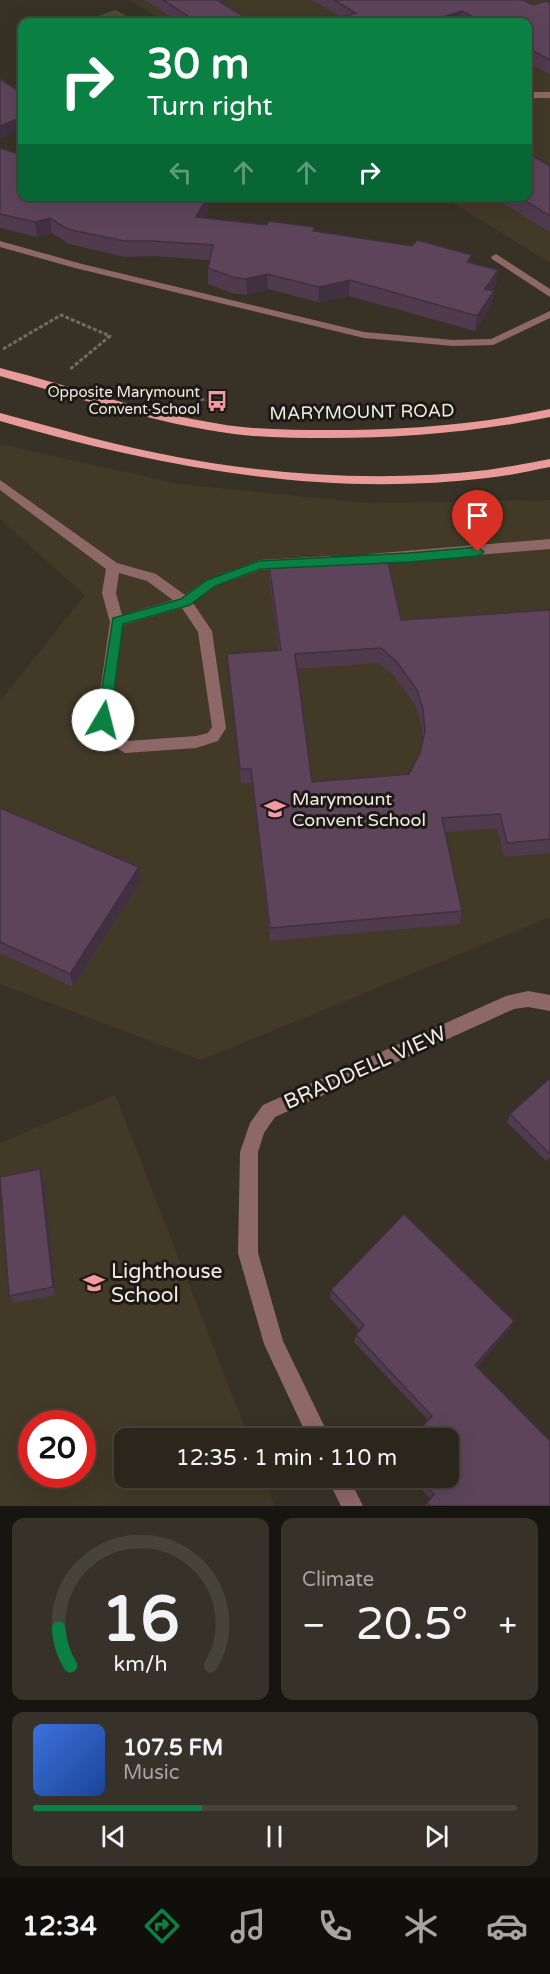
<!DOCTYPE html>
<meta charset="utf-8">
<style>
:root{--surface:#2a261c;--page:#363229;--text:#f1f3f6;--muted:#a5a5a3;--line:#46433b;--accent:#0b8043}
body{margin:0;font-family:"Varela Round",sans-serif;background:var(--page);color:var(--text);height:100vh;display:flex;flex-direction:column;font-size:22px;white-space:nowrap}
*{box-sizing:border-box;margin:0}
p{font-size:20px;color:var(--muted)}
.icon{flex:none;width:33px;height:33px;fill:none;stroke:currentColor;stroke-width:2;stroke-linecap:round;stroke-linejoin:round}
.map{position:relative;height:1506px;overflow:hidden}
.panel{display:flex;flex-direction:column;gap:12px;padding:12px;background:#17150f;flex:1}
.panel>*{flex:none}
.banner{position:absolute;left:18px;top:18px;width:514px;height:183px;border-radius:12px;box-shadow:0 6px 24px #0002,0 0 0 2px var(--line);background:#0b8043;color:#fff;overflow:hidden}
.speed{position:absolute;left:18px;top:1410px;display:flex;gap:12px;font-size:30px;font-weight:700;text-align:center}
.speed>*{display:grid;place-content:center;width:78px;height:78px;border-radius:50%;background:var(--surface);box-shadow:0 6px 24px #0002,0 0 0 2px var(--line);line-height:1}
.speed .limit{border:9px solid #d22;background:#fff;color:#111}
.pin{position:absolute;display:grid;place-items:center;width:51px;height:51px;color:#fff;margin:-62px -26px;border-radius:50% 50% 50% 0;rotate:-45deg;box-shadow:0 0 6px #0007}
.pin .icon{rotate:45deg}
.me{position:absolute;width:66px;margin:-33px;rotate:8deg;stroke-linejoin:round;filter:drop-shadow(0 0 4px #0008)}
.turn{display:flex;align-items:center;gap:21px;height:126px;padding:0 30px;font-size:27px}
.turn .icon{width:78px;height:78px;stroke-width:2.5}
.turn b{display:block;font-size:42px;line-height:51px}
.lanes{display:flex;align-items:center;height:57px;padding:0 30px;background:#0003;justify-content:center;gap:30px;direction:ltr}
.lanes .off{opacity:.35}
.big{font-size:45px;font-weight:600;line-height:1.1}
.panel .widget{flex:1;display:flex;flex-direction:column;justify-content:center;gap:9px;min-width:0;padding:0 21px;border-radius:12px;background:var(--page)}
.panel .dial{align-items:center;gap:0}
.dial svg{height:156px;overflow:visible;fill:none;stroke:var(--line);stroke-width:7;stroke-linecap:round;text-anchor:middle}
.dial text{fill:var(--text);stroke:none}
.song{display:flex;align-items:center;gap:18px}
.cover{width:72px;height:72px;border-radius:9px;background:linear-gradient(135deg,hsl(220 70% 55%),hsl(220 70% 35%))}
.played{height:6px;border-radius:3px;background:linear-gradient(90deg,var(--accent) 35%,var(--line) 35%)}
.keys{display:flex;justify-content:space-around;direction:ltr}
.heat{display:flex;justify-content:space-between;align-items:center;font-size:33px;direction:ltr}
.panel .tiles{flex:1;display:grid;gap:12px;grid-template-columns:1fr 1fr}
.widget:last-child{grid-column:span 2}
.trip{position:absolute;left:114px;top:1428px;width:345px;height:60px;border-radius:12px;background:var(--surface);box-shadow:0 6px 24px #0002,0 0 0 2px var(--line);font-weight:600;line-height:60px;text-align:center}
.tab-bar{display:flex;height:96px;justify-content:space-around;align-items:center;background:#110f0b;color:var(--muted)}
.tab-bar .icon{width:42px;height:42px}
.tab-bar .current{color:var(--accent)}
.tab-bar b{font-size:27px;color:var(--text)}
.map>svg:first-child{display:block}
.built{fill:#423927;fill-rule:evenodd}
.green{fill:#4b4f31}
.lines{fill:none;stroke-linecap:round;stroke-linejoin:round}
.path{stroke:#716b60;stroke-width:3;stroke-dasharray:4 2;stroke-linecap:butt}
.lane{fill:#8e6867;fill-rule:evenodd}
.street{fill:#8e6867;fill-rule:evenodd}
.primary{fill:#e89b99;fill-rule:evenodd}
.wall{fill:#503a4e;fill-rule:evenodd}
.shaded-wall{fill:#413040}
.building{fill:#5d445b;stroke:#413040;stroke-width:1.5;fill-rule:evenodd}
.route{fill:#0b8043;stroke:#07532c;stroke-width:1.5}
.labels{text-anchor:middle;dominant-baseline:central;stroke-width:6;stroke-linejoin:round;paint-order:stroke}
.far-poi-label{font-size:15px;fill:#f0ece4;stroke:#1d1a15;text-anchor:end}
.street-label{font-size:18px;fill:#f0ece4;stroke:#1d1a15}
.poi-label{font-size:18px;fill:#f0ece4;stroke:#1d1a15;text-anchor:start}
.near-street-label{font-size:21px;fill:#f0ece4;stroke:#1d1a15}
.near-poi-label{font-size:21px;fill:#f0ece4;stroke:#1d1a15;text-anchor:start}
</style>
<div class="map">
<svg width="550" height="1506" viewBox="0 0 550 1506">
<rect width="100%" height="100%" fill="#383226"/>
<g class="built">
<polygon points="129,0 550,0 550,263 443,197 528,196 528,22 165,22"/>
<polygon points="0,444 179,484 366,503 550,500 550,917 201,1060 0,984 0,701 85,595 0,519"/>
<path d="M 115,1095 L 249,1438 L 124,1438 L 124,1478 L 264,1478 L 275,1506 L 0,1506 L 0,1143 ZM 32,1424 L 82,1424 L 82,1474 L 32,1474 Z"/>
</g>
<polygon class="green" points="116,10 136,22 80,22"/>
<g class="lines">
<g class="path">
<polyline points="3,349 61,315 110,336 69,370"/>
<polyline points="200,399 217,401"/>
</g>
<g class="lane">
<polygon points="535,92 550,92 550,98 536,98 528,101 528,95"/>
<polygon points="0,241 82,264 364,332 453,340 491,339 550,311 550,318 493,345 453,346 364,338 75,268 0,247"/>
<polygon points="496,254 550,289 550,297 492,259 491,257"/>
<path d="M 0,480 L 117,563 L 156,574 L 185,595 L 206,580 L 259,560 L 330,556 L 337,561 L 330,566 L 260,570 L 216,586 L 193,603 L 212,631 L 226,728 L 218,741 L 196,748 L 125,753 L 104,740 L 96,720 L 110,622 L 102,593 L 106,569 L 0,490 ZM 119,573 L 147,581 L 173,600 L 122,615 L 116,593 ZM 182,608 L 198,632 L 212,727 L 208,733 L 196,736 L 128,741 L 115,732 L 110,720 L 123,625 Z"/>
<polygon points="550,539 550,549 369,564 362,559 369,554"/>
</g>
<g class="street">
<polygon points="528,991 550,995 550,1011 528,1007 514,1009 275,1117 264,1133 258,1152 258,1253 283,1341 330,1438 308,1438 264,1344 238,1253 240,1152 250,1123 263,1105 506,996"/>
<polygon points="327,1478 349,1478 363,1506 341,1506"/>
</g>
<g class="primary">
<path d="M 0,368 C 74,387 145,412 220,424 C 256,430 292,430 329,430 C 403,430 477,425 550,409 L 550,417 C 477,432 403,438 329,438 C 297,438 265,438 234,434 C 154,423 77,398 0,376 Z"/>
<path d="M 0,413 C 59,429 117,446 177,457 C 278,476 385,482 487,470 C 508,467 529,463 550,459 L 550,467 C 529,471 508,476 487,478 C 321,498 159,467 0,421 Z"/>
</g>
</g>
<g class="wall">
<polygon points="145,0 233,0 222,3 253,22 178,22"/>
<polygon points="312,0 523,0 533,5 550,3 550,75 528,62 528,22 325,22 341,17"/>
<polygon points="0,148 22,196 207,197 208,212 205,218 267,225 315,227 314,231 471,263 498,270 496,285 492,290 494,291 491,306 475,331 349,296 318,302 268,289 247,295 232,293 208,284 208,268 209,260 153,256 125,257 69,244 52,233 37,237 0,228"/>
<polygon points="550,166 550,232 491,196 528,196"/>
<path d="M 269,565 L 401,620 L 550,610 L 550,853 L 504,857 L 497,828 L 445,832 L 462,911 L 460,924 L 270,941 L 252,783 L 241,784 L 228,669 L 227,654 L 279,650 L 269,580 ZM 379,663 L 395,677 L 415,705 L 421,724 L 423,742 L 420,753 L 409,774 L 312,782 L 297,669 Z"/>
<polygon points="0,808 139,867 141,881 73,987 0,953"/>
<polygon points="550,1078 550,1157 546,1161 507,1122 510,1114"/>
<polygon points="40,1169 44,1179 56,1295 13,1303 9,1296"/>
<polygon points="331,1290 510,1329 477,1367 550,1506 425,1506 430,1499 411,1478 448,1478 428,1420 354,1342 356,1335 360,1330 330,1298"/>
</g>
<g class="shaded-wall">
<polygon points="220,0 233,0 220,4"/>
<polygon points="462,11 461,22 426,22"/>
<polygon points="22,117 22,130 0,139 0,126"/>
<polygon points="207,197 208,212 197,232 196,217"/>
<polygon points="50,218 52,233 37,237 35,222"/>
<polygon points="498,270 496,285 483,304 485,289"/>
<polygon points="267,274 268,289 247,295 246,279"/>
<polygon points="350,280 349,296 318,302 319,287"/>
<polygon points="494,291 491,306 475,331 477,316"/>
<polygon points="139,867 141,881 73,987 70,974"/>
<polygon points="40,1169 44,1179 56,1295 53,1287"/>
<polygon points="514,1321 510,1329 472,1372 475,1365"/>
</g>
<g class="building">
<polygon points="163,0 217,0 253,22 197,22"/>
<polygon points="334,0 523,0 533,5 546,1 550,3 550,60 528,48 528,22 483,22 462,11 426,22 325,22 356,13"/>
<polygon points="0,79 22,93 22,117 0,126"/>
<polygon points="0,148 22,155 22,196 207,197 196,217 267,225 269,221 315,227 313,231 412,246 417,240 472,255 467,262 498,270 485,289 494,291 477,316 350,280 319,287 267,274 246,279 232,277 208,268 213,245 152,241 124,241 67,229 50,218 35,222 0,214"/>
<polygon points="528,153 550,166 550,216 517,196 528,196"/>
<path d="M 387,557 L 401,620 L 550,610 L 550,839 L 507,843 L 500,814 L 442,818 L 462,911 L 270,928 L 251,769 L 240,769 L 227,654 L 281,650 L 269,565 ZM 381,648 L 397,662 L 417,690 L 423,709 L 425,731 L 420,753 L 409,774 L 312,782 L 295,654 Z"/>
<polygon points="0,808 139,867 70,974 0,942"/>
<polygon points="550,1078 550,1152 549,1153 510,1114"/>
<polygon points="40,1169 53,1287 9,1296 0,1177"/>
<polygon points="404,1214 514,1321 475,1365 550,1441 550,1506 430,1506 427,1503 434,1494 418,1478 448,1478 448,1438 412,1438 432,1416 356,1335 364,1325 331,1290"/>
</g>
<polygon class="route" points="478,547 484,552 478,556 409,562 260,569 215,586 190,605 123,624 110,720 103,726 97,720 113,618 181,599 207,580 259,561 409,553"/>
<defs>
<symbol id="bus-bare" viewBox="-9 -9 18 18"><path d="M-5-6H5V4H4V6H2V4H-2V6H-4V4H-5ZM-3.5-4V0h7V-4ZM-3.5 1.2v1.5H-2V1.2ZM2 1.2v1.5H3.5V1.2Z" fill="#f49aa4" stroke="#1d1a15" stroke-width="2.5" paint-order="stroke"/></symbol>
<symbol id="school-bare" viewBox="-9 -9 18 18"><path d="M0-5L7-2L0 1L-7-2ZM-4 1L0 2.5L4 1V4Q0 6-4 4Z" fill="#f49aa4" stroke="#1d1a15" stroke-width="2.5" paint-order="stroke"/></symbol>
</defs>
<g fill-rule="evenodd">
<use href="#bus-bare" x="202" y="386" width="30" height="30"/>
<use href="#school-bare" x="260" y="794" width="30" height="30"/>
<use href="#school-bare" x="79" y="1268" width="30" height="30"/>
</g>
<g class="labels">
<g class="far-poi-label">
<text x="200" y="392">Opposite Marymount<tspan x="200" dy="17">Convent School</tspan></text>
</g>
<g class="street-label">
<text transform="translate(362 412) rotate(-1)">MARYMOUNT ROAD</text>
</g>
<g class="poi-label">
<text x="292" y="799">Marymount<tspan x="292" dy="21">Convent School</tspan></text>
</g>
<g class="near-street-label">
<text transform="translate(365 1068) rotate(-24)">BRADDELL VIEW</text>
</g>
<g class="near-poi-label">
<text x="111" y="1271">Lighthouse<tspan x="111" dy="24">School</tspan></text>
</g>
</g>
</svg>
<div class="speed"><div class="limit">20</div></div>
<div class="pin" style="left:478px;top:552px;background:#d93025"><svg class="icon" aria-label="arrive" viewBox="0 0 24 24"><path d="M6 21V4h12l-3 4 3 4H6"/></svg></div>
<svg class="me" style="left:103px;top:720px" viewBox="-20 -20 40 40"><circle r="19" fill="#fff"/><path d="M0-13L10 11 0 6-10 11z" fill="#0b8043"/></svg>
<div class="trip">12:35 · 1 min · 110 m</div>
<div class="banner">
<div class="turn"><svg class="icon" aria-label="right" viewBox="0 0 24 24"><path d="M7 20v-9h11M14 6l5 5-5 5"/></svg><div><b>30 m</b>Turn right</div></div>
<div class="lanes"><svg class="icon off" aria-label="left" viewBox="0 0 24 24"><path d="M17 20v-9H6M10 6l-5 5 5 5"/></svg><svg class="icon off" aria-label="ahead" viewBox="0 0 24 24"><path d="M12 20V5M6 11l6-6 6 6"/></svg><svg class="icon off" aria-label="ahead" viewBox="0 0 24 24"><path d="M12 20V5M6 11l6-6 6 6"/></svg><svg class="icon" aria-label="right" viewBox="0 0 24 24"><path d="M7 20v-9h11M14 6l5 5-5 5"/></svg></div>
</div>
</div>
<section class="panel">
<div class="tiles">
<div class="widget dial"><svg viewBox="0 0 100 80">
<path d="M14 69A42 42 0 1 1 86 69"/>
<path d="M14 69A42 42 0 0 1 8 50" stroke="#0b8043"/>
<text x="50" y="56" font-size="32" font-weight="700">16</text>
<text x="50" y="72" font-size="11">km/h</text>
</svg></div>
<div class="widget"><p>Climate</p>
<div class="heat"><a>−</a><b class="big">20.5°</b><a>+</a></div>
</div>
<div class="widget">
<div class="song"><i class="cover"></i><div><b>107.5 FM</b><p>Music</p></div></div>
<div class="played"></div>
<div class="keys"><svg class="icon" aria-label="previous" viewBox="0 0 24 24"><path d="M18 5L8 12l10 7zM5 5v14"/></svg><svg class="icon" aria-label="pause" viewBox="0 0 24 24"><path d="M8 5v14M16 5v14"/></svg><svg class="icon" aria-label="next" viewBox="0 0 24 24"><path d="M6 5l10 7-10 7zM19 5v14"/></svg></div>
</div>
</div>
</section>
<nav class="tab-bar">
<b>12:34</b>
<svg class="icon current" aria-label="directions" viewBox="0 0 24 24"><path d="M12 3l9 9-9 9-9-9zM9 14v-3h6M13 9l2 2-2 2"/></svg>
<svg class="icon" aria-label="music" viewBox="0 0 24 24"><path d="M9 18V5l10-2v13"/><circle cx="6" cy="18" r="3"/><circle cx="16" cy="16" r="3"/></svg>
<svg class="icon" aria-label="phone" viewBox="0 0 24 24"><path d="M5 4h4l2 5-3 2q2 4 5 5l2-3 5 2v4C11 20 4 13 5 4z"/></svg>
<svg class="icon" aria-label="climate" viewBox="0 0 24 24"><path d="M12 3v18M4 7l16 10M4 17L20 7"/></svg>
<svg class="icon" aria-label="car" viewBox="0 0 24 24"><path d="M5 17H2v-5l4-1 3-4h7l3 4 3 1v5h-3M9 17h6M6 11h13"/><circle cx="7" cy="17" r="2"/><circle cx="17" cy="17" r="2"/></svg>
</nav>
